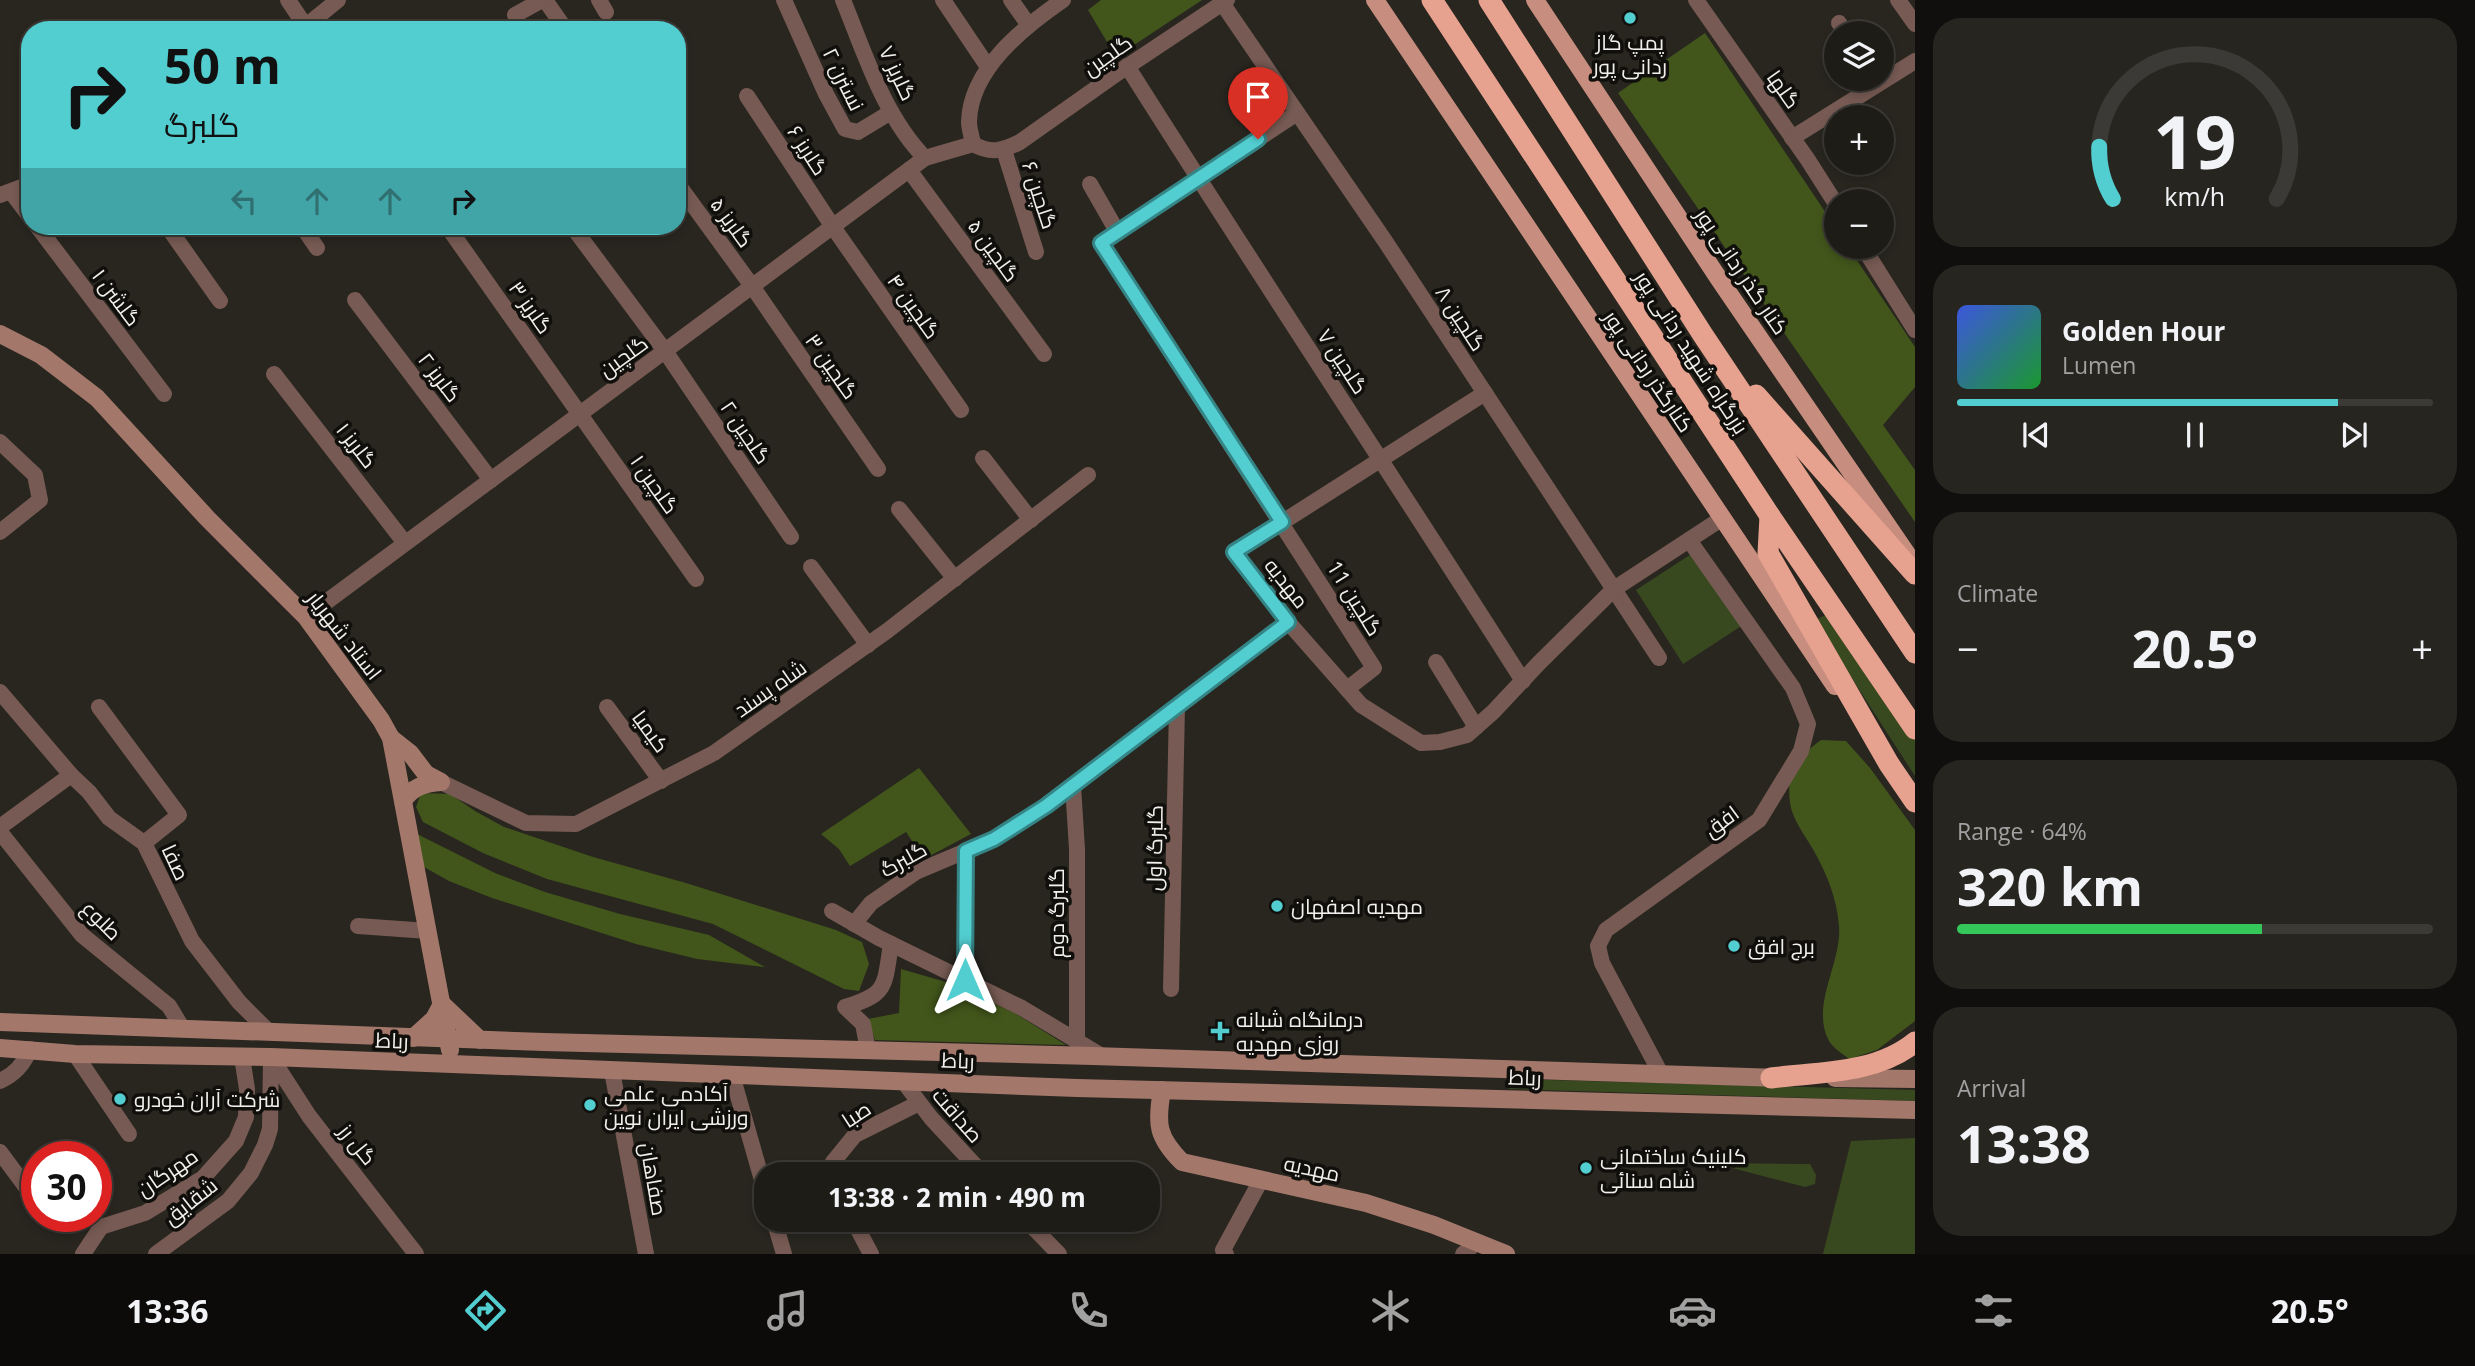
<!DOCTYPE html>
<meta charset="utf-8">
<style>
:root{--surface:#1e1c17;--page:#262520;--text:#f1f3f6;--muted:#a1a1a1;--line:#3c3a36;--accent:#52cdd0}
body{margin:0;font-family:"Open Sans",Cairo,sans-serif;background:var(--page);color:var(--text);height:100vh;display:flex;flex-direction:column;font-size:26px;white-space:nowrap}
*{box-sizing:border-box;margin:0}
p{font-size:23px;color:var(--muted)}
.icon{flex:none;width:38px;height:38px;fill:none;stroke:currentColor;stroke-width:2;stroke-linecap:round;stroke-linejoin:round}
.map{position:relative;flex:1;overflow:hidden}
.details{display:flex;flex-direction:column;gap:18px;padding:18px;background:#100f0d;width:560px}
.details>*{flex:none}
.hud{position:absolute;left:21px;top:21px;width:665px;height:214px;border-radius:28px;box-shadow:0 4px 10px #0003,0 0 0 2px var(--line);background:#52cdd0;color:#111;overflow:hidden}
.controls{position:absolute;left:1824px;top:21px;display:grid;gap:14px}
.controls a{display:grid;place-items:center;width:70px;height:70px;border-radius:50%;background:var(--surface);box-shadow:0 4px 10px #0003,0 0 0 2px var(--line);font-size:35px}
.speed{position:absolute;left:21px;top:1141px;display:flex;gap:14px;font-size:35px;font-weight:700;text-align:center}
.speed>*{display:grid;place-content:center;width:91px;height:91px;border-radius:50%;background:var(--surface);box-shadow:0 4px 10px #0003,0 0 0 2px var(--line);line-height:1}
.speed .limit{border:10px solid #d22;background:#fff;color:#111}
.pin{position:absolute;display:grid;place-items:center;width:60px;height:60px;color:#fff;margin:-72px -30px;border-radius:50% 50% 50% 0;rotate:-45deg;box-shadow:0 0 7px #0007}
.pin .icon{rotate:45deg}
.me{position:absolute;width:77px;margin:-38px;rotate:0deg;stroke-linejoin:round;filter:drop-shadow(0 0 5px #0008)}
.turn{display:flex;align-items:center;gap:24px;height:147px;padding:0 28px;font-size:32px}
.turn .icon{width:91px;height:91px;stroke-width:2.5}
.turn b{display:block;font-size:49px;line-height:60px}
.lanes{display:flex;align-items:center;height:66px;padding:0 28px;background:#0003;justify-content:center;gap:35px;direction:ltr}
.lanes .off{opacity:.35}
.big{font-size:52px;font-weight:700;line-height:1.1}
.details .widget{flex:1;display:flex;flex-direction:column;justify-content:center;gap:10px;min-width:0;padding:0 24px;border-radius:28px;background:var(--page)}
.details .dial{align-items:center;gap:0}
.dial svg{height:182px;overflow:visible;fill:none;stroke:var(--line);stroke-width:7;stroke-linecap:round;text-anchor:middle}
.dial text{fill:var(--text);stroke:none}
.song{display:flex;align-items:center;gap:21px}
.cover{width:84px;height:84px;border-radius:10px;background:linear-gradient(135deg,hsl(230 70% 55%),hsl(130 70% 35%))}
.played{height:7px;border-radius:4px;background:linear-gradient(90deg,var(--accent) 80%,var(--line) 80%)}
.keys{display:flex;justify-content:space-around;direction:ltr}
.heat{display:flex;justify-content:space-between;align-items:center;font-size:38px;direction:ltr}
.charge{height:10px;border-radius:5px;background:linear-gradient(90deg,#34c759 64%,var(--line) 0)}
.trip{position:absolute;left:754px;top:1162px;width:406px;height:70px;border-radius:28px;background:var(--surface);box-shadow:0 4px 10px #0003,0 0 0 2px var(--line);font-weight:700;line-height:70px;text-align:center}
.dock{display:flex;height:112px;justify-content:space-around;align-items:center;background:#0c0b09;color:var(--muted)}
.dock .icon{width:49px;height:49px}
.dock .active{color:var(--accent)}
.dock b{font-size:32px;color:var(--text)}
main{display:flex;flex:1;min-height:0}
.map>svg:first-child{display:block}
.green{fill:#39491f}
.forest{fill:#42561b}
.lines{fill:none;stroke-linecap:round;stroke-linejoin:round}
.street{stroke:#765a53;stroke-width:16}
.secondary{stroke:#a4776b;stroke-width:18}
.primary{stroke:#c78d7e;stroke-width:18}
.highway{stroke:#e7a18f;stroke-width:21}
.route-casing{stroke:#358587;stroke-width:18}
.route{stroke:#52cdd0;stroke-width:12}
.poi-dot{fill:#52cdd0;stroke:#100f0c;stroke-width:2.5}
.labels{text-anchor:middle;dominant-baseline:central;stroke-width:7;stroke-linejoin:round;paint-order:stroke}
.poi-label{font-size:21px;fill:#f1f0ec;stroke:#100f0c;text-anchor:start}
.street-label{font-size:21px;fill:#f1f0ec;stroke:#100f0c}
</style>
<main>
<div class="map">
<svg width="1915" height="1254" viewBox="0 0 1915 1254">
<rect width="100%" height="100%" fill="#28261f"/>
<g class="green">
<polygon points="1699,549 1746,623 1683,664 1636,590"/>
<polygon points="1830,613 1915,734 1915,776 1851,677 1817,619"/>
<polygon points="1548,1080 1915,1090 1915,1101 1509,1089 1509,1081"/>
<polygon points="1915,1138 1915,1254 1823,1254 1851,1141"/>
<polygon points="1713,1163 1810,1164 1816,1175 1815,1184 1805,1187"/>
</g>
<g class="forest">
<polygon points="1101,0 1202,0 1116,57 1088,10"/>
<polygon points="1705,33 1836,228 1836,247 1848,247 1915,347 1915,387 1883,425 1915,470 1915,522 1618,93"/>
<path d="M 1821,740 L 1846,741 L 1870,768 L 1915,830 L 1915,1021 L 1877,1050 L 1849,1059 C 1843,1054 1833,1048 1829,1041 C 1810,1006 1842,963 1839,926 C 1837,899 1827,874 1814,851 C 1806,837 1792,819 1790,803 C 1786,771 1797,758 1821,740 Z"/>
<polygon points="919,768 971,834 924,859 906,832 850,866 839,849 821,834"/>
<polygon points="421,793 450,794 475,811 504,827 593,857 686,883 836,930 862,942 869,964 859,991 844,989 713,924 547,879 483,853 423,822 416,807"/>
<polygon points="417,834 495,873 545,892 620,914 709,935 765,967 697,959 636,944 492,898 449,881 424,867"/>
<polygon points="901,969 953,984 1016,1014 1066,1045 875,1040 868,1019 899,1013"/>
</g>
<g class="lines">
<g class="street">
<polyline points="288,0 308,30"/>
<polyline points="545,0 566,30"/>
<polyline points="599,0 606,12"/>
<polyline points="784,0 826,94 845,129 858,132 891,112"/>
<path d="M 843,0 C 865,54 884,116 925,158"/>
<polyline points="943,0 988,67"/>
<polyline points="1011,0 1028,24"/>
<path d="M 1063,0 C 1024,27 970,69 969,122 C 969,129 972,137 973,144 C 991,154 1002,151 1020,142 L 1119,72 L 1227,0"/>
<polyline points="1696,0 1808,160 1836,204"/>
<polyline points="1898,0 1915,24"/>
<polyline points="1222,3 1385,241 1659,658"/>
<polyline points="515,15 542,0"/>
<polyline points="1839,23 1846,33"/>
<polyline points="301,30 338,0"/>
<path d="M 1127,66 C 1257,272 1392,475 1523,681"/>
<polyline points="747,96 833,227 961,410"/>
<polyline points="1297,113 1101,243 1374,668 1347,689"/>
<polyline points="1792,138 1915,61"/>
<polyline points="1004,150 1036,252"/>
<polyline points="909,170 1044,354"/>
<polyline points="677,183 752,286 878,469"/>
<polyline points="1090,184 1118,233"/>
<polyline points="12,193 30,217"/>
<polyline points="0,195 30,184"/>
<polyline points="37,226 164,394"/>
<polyline points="167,226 220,301"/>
<polyline points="302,226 317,248"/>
<polyline points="447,226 696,579"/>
<polyline points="572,226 665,351 791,537"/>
<polyline points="1863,247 1915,330"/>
<polyline points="355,300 491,480"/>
<polyline points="274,374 405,543"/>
<polyline points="1485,393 1234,553 1288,622 1361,705 1421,743 1440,742 1467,735 1493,712 1539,663 1614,589 1721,519"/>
<polyline points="0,442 35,475 40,500 0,532"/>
<polyline points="983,458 1031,520"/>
<polyline points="899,509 955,579"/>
<polyline points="811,567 868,645"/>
<polyline points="306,617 925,158 973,144"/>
<polyline points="1436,662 1476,727"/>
<polyline points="0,692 71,775 89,792 109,818 144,843 192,941 239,1002 269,1032"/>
<polyline points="99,707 179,815 144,843"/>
<polyline points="607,707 661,781"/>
<polyline points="441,782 526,823 576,824 714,753 887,631 1088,475"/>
<polyline points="1073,786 1077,849 1077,1041"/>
<polyline points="0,827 71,775"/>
<polyline points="0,832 82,935 169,1006 183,1029"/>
<polyline points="832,911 879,938 1022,1008 1102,1056"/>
<polyline points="854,924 871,903 916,872 994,839 1046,806 1288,622"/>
<polyline points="358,926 428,931"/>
<polyline points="965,980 966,851"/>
<polyline points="1171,989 1177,707"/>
<path d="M 868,1050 L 863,1024 L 845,1007 C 888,994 884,987 891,944"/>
<polyline points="75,1054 129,1134"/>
<polyline points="271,1057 309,1116 416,1254"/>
<polyline points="612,1071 646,1254"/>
<polyline points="1661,1074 1602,963 1598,946 1606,930 1759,820 1801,751 1808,724 1793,688 1689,540"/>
<polyline points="732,1075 766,1194"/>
<path d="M 0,1081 C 15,1074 23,1065 30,1049"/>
<polyline points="903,1081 931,1118 983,1174"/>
<polyline points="0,1152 37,1202"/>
<polyline points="837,1174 833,1162 855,1135 919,1103"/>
<polyline points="774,1220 784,1254"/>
<polyline points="853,1220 871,1254"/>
<polyline points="1026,1220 1059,1254"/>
<polyline points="83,1254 101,1227 145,1213 203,1178 236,1141 246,1117 247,1089 242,1057"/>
<polyline points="156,1254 228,1201 251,1173 265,1145 270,1129 271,1057"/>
<polyline points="1226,1254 1223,1250 1261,1180"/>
<polyline points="1463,1254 1477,1242"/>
</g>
<g class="secondary">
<polyline points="0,334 41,355 97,398 207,518 306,617 381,720 391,738 450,1050"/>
<path d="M 391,738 L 410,753 L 426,774 L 441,782 C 425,783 412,787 403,801"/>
<polyline points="0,1022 544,1042 1093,1056 1782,1078"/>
<polyline points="413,1038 434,1019 442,1004 480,1040"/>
<polyline points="0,1048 75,1054 271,1057 1077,1088 1915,1110"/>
<polyline points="1835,1078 1915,1079"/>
<path d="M 1162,1090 C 1156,1124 1157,1137 1182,1162 L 1366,1203 L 1434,1225 L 1506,1254"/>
</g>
<g class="primary">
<polyline points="1375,0 1835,686"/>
<polyline points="1535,0 1719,279 1907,554"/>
</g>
<g class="highway">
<polyline points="1432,0 1770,516 1915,729"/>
<polyline points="1489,0 1703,335 1915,653"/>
<polyline points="1756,395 1915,574"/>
<polyline points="1770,516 1768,553 1889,764 1915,802"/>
<path d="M 1771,1078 C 1819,1072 1876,1074 1915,1042"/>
</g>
</g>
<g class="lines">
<defs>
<polyline id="route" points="965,980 966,851 994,839 1046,806 1288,622 1234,552 1282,522 1101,243 1258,139"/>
</defs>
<use href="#route" class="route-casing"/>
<use href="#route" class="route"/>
</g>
<g class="poi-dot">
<circle cx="1630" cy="18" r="7"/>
<circle cx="1277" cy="906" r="7"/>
<circle cx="1734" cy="946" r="7"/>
<path d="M1216.5 1020.5h7v7h7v7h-7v7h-7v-7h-7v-7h7z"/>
<circle cx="120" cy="1099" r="7"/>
<circle cx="590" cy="1105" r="7"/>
<circle cx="1586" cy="1168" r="7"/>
</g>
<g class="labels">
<g class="poi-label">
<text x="1630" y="42" text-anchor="middle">پمپ گاز<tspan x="1630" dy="24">ردانی پور</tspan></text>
<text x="1291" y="906">مهدیه اصفهان</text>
<text x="1748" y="946">برج افق</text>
<text x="1236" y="1019">درمانگاه شبانه<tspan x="1236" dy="24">روزی مهدیه</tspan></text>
<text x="604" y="1093">آکادمی علمی<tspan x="604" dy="24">ورزشی ایران نوین</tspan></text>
<text x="134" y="1099">شرکت آران خودرو</text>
<text x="1600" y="1156">کلینیک ساختمانی<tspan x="1600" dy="24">شاه سنائی</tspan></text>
</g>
<g class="street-label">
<text transform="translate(1107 55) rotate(-35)">گلچین</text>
<text transform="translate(898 73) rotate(65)">گلریز ۷</text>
<text transform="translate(844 79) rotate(64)">نسترن ۲</text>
<text transform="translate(1784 89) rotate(55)">گلها</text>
<text transform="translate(808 150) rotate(57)">گلریز ۶</text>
<text transform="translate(1040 195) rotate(72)">گلچین ۶</text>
<text transform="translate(732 222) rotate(54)">گلریز ۵</text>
<text transform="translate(994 250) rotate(54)">گلچین ۵</text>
<text transform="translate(1742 271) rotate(56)">کنار گذر ردانی پور</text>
<text transform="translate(117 297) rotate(53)">گلشن ۱</text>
<text transform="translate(914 306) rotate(55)">گلچین ۴</text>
<text transform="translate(531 307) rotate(55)">گلریز ۳</text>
<text transform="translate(1461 318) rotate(57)">گلچین ۸</text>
<text transform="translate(1692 352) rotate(57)">بزرگراه شهید ردانی پور</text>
<text transform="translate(623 356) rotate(-36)">گلچین</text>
<text transform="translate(1343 361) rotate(57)">گلچین ۷</text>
<text transform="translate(832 366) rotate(55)">گلچین ۳</text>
<text transform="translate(1649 371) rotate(56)">کنارگذر ردانی پور</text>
<text transform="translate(440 377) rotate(53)">گلریز ۲</text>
<text transform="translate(746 432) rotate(56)">گلچین ۲</text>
<text transform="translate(357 445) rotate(52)">گلریز ۱</text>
<text transform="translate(655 484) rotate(55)">گلچین ۱</text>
<text transform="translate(1287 583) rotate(52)">مهدیه</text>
<text transform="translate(1355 598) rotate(58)">گلچین 11</text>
<text transform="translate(345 635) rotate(52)">استاد شهریار</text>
<text transform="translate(770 688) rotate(-35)">شاه پسند</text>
<text transform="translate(651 731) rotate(54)">کیمیا</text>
<text transform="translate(1721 821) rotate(-36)">افق</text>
<text transform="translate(1154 848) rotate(-89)">گلبرگ اول</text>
<text transform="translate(903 859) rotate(-29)">گلبرگ</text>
<text transform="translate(176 862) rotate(65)">صفا</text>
<text transform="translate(1056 913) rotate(-90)">گلبرگ دوم</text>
<text transform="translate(102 920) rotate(45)">طلوع</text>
<text transform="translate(392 1040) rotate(2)">رباط</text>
<text transform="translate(958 1060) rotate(2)">رباط</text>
<text transform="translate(1525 1077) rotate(2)">رباط</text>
<text transform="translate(856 1114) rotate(-33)">صبا</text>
<text transform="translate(958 1115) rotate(49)">صداقت</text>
<text transform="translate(358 1144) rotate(51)">گل رز</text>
<text transform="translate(1312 1168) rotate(12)">مهدیه</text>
<text transform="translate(167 1172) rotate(-34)">مهرگان</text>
<text transform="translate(654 1179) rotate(80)">صفاهان</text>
<text transform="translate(190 1201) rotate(-38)">شقایق</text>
</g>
</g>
</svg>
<div class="controls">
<a><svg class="icon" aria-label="layers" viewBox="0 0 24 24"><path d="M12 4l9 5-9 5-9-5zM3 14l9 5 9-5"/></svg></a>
<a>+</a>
<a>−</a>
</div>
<div class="speed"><div class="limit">30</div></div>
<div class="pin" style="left:1258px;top:139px;background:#d93025"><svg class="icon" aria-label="arrive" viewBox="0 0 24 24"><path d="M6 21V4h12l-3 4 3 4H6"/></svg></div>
<svg class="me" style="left:965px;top:980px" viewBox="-20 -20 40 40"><path d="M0-17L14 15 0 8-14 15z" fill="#52cdd0" stroke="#fff" stroke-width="4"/></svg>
<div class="trip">13:38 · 2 min · 490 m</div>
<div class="hud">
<div class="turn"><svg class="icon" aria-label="right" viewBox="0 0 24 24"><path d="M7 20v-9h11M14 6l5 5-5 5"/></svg><div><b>50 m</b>گلبرگ</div></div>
<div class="lanes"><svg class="icon off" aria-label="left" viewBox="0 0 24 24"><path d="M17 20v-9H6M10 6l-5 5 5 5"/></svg><svg class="icon off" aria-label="ahead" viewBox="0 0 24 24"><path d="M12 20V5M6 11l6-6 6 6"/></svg><svg class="icon off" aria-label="ahead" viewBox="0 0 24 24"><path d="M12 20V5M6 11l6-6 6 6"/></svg><svg class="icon" aria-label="right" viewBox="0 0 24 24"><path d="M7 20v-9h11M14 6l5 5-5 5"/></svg></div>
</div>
</div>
<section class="details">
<div class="widget dial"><svg viewBox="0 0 100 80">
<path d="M14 69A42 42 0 1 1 86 69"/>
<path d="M14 69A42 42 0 0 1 8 46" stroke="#52cdd0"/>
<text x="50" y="56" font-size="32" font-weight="700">19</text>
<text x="50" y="72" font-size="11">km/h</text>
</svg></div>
<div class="widget">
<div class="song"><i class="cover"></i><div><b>Golden Hour</b><p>Lumen</p></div></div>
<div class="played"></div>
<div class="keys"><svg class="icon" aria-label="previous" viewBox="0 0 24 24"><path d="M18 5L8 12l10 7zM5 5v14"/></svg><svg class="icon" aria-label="pause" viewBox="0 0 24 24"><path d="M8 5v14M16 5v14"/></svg><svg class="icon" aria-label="next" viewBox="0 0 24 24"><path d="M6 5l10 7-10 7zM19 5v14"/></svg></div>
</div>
<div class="widget"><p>Climate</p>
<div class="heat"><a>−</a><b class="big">20.5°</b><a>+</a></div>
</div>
<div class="widget"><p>Range · 64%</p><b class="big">320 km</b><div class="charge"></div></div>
<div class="widget"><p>Arrival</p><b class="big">13:38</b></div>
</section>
</main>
<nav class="dock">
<b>13:36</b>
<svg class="icon active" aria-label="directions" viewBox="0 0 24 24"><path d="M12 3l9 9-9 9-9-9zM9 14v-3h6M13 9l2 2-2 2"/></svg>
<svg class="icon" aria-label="music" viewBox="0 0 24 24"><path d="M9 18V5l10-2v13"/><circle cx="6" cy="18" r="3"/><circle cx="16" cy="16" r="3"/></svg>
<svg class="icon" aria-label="phone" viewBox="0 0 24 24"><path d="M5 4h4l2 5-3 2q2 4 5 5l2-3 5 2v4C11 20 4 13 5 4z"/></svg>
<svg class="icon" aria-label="climate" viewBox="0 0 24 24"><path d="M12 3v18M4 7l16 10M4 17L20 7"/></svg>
<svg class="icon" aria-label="car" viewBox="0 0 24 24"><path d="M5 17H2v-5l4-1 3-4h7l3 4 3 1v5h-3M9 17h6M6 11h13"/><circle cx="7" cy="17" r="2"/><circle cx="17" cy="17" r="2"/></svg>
<svg class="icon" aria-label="filters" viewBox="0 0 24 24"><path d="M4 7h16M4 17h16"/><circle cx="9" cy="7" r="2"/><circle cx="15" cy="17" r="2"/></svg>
<b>20.5°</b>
</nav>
